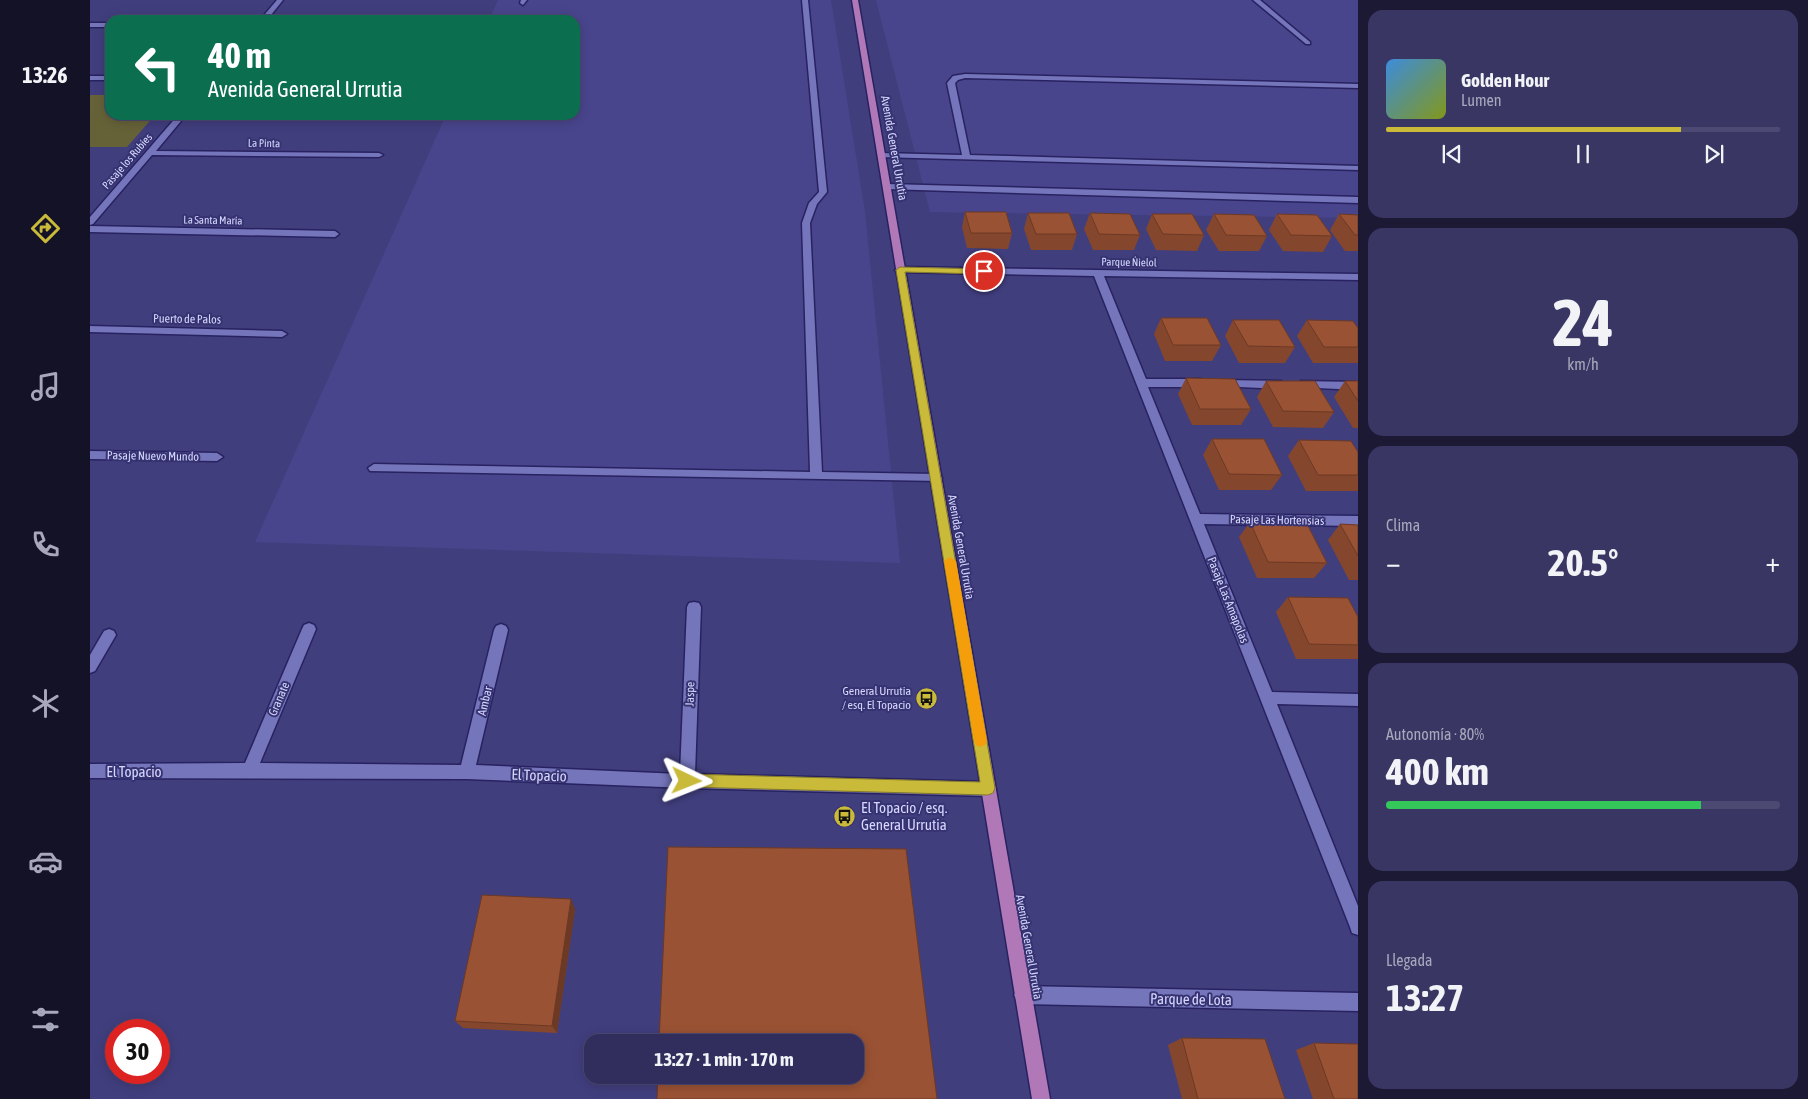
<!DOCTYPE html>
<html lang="es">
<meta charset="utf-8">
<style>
:root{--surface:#312e5e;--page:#393664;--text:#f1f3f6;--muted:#a8a8bc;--line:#4c4a73;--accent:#c9ba3a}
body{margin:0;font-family:"Asap Condensed",sans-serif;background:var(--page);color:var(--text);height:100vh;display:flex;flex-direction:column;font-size:19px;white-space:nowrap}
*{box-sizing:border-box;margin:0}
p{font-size:16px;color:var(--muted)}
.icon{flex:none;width:28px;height:28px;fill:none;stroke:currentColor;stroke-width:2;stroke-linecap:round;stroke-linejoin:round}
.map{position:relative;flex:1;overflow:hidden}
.side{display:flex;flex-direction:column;gap:10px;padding:10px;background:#1b1934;width:450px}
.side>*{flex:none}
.guide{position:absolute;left:15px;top:15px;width:475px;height:105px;border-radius:15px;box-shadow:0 2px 12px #0003,0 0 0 1px var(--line);background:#0b6e4f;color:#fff;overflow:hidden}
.speed{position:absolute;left:15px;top:1019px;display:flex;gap:10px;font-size:25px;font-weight:700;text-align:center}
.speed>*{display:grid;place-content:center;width:65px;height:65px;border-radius:50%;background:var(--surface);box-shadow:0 2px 12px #0003,0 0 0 1px var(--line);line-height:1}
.speed .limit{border:8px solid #d22;background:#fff;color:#111}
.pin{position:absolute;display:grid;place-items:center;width:42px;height:42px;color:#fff;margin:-21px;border:2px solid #fff;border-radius:50%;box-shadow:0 1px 5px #0007}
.me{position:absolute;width:55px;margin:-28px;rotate:92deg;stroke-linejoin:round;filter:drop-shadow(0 0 4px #0008)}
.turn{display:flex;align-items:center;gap:18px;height:105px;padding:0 20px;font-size:22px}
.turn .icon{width:65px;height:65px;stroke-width:2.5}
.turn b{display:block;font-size:35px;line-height:42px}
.big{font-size:38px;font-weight:700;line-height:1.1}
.side .card{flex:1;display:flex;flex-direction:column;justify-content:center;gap:8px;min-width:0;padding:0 18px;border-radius:15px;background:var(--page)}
.side .dial{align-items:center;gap:0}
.dial b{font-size:65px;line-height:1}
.song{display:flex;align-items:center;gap:15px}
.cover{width:60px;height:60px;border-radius:8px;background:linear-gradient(135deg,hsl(210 70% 55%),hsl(70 70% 35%))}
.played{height:5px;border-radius:2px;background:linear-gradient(90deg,var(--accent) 75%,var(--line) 75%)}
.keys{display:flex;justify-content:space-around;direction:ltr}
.heat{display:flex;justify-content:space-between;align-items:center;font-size:28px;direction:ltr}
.charge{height:8px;border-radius:4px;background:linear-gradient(90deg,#34c759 80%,var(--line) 0)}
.trip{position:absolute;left:494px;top:1034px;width:280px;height:50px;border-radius:15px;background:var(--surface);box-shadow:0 2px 12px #0003,0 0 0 1px var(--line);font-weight:700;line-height:50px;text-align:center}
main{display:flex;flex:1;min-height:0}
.tab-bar{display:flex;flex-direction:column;width:90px;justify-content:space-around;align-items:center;background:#141226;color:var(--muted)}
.tab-bar .icon{width:35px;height:35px}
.tab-bar .on{color:var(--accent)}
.tab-bar b{font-size:22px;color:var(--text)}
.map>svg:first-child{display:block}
.built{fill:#49458d}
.green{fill:#666238}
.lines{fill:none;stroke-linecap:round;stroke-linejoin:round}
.minor-casing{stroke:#282260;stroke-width:3}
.major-casing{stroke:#282260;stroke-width:3}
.minor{fill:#7575bb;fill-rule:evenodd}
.major{fill:#b178b8;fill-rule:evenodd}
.wall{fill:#84472d}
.shaded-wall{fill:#6c3924}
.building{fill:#9a5234;stroke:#6c3924}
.route{fill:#c9ba3a;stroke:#837926}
.slow{fill:#f59e0b}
.labels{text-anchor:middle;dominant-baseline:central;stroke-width:4;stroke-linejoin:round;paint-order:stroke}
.far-street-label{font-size:11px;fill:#d5d7fe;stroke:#373372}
.street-label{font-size:12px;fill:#d5d7fe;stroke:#373372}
.poi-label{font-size:12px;fill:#d5d7fe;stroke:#373372;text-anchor:end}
.near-street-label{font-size:15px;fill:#d5d7fe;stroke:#373372}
.near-poi-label{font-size:15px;fill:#d5d7fe;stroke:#373372;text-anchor:start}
</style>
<main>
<nav class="tab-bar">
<b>13:26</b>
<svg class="icon on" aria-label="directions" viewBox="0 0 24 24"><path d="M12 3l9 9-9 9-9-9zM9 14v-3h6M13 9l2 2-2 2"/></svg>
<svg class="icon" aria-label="music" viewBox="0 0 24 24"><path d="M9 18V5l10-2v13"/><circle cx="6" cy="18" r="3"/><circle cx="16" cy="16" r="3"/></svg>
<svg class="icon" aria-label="phone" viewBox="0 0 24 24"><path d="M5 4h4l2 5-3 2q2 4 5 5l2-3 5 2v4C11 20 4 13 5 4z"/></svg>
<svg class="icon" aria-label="climate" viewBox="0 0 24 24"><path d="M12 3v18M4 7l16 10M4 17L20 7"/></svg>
<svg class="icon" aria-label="car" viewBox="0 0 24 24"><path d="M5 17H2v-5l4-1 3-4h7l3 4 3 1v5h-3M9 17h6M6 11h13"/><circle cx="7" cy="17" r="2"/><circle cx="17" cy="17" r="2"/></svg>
<svg class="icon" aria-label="filters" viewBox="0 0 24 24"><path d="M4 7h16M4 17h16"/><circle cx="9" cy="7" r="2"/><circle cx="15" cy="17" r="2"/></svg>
</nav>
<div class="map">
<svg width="1268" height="1099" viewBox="0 0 1268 1099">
<rect width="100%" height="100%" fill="#413e7e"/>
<g class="built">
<polygon points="408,0 741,0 775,212 810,563 165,542 356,115 485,115 485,20 399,20"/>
<polygon points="786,0 1268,0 1268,218 840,212"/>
</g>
<polygon class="green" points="0,95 20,95 20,115 65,115 37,147 0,147"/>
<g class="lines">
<defs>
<g id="minor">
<polygon points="187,0 193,0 177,20 170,20"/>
<polygon points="431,0 437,0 433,5 430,3"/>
<polygon points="712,0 718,0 737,192 727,204 720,223 732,472 846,474 852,478 850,481 280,471 278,468 284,464 720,472 712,223 719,203 729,192"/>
<polygon points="1163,0 1170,0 1220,42 1220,44 1216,44"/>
<rect x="0" y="23" width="20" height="4"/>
<polygon points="875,74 1268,84 1268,88 875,78 868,80 865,83 880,155 1268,166 1268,170 788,157 788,153 791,153 872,155 857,83 863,76"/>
<rect x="0" y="76" width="20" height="4"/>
<polygon points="88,115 96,115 66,151 289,153 293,155 289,157 62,155 3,224 0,225 0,217"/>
<polygon points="798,184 1268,197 1268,203 795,189 795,185"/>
<polygon points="0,226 245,231 249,234 245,237 0,232"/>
<polygon points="810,267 1268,274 1268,280 1014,276 1056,379 1111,379 1116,383 1111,387 1058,387 1110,514 1268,516 1268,526 1114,524 1182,692 1268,694 1268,706 1187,704 1268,906 1268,935 1262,933 1260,927 1004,276 807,272 805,270"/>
<polygon points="0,326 192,331 197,334 192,337 0,332"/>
<polygon points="1131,380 1191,381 1196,385 1191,389 1127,386 1126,384"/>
<polygon points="1211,381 1268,382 1268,390 1207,387 1206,385"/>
<polygon points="0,451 127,453 133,457 127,461 0,459"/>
<polygon points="604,602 609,603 611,607 605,774 898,782 903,784 906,789 903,794 898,796 597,788 377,779 0,778 0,764 155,763 212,629 214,625 219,623 224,625 226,629 170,763 371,765 404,630 406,626 411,624 416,626 418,630 386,765 590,774 597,607 599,603"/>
<polygon points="19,629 24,631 26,635 5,671 0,673 0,655 14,631"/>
<polygon points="933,986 1268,993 1268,1011 933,1004 927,1001 924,995 927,989"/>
</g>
<polygon id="major" points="762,0 768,0 960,1099 942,1099"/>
</defs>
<use href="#minor" class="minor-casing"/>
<use href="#major" class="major-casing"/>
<use href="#minor" class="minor"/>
<use href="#major" class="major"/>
</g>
<g class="wall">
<polygon points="875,212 922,233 918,249 877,248 872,227"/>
<polygon points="938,213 987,234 982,250 941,250 934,229"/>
<polygon points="1000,213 1050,235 1044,250 1003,250 994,229"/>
<polygon points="1062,214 1114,235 1107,251 1066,250 1056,229"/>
<polygon points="1124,214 1177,236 1169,251 1129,251 1116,230"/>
<polygon points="1187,214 1242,236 1233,252 1193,251 1179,230"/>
<polygon points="1249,214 1268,215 1268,251 1255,251 1240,230"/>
<polygon points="1071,318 1131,345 1122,361 1075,361 1064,334"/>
<polygon points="1143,320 1205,347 1195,363 1149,363 1135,336"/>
<polygon points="1217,320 1268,328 1268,363 1223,363 1207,336"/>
<polygon points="1096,378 1161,409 1151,425 1102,425 1088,394"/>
<polygon points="1176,381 1244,412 1233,428 1183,427 1167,397"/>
<polygon points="1255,381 1268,381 1268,428 1263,428 1244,397"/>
<polygon points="1122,439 1192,475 1181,490 1129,490 1113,455"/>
<polygon points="1209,440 1268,452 1268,491 1216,491 1198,456"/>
<polygon points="1160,522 1237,563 1224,578 1167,578 1149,537"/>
<polygon points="1250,524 1268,525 1268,580 1259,580 1238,540"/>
<polygon points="1198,597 1268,617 1268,659 1206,659 1186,612"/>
<polygon points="485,909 467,1033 373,1028 365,1021"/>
<polygon points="1092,1038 1195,1099 1092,1099 1078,1045"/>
<polygon points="1224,1043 1268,1099 1223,1099 1206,1050"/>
</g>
<polygon class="shaded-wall" points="481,899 485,909 467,1033 462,1026"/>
<g class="building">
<polygon points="875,212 916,212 922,233 881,233"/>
<polygon points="938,213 979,213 987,234 946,234"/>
<polygon points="1000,213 1040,214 1050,235 1009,234"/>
<polygon points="1062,214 1102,214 1114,235 1073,234"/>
<polygon points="1124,214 1164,215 1177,236 1136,235"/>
<polygon points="1187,214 1227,215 1242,236 1201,235"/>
<polygon points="1249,214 1268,215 1268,235 1265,235"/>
<polygon points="1071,318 1117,318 1131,345 1083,345"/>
<polygon points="1143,320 1189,320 1205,347 1158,346"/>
<polygon points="1217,320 1263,321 1268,328 1268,347 1234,347"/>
<polygon points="1096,378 1145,379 1161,409 1110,409"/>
<polygon points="1176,381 1225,381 1244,412 1193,411"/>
<polygon points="1255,381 1268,381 1268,401"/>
<polygon points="1122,439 1174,439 1192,475 1139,474"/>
<polygon points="1209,440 1261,441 1268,452 1268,475 1228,475"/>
<polygon points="1160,522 1216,522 1237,563 1178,562"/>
<polygon points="1250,524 1268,525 1268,556"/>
<polygon points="1198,597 1258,598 1268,617 1268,645 1219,644"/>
<polygon points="578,847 816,849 847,1099 567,1099 568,1075 765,1075 765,1042 569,1042"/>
<polygon points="392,895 481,899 462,1026 365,1021"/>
<polygon points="1092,1038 1175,1039 1195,1099 1108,1099"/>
<polygon points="1224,1043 1268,1044 1268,1099 1244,1099"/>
</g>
<polygon class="route" points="810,267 894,269 898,271 894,274 815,272 905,788 903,793 898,795 597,787 592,785 590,781 592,776 597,774 890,782 806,270"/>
<polygon class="slow" points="860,557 866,561 897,741 895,745 890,747 886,745 884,741 854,561"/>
<defs>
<symbol id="bus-disc" viewBox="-11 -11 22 22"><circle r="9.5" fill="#c9ba3a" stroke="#373372"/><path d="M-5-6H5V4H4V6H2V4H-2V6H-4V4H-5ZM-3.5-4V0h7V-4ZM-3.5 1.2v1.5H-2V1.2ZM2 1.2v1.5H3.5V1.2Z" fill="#111"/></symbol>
</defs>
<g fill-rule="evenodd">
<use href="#bus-disc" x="824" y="686" width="25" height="25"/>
<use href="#bus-disc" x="742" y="804" width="25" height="25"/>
</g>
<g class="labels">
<g class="far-street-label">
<text transform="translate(174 143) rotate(1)">La Pinta</text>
<text transform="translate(37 161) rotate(-49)">Pasaje los Rubíes</text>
<text transform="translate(123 220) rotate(1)">La Santa María</text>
<text transform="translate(1039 262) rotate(1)">Parque Ńielol</text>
</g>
<g class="street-label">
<text transform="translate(804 148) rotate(80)">Avenida General Urrutia</text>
<text transform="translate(97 319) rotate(1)">Puerto de Palos</text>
<text transform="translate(63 456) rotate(1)">Pasaje Nuevo Mundo</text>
<text transform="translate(1187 520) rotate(1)">Pasaje Las Hortensias</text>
<text transform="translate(871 547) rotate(80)">Avenida General Urrutia</text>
<text transform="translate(1138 600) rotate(68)">Pasaje Las Amapolas</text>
<text transform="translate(600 694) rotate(-88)">Jaspe</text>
<text transform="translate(189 699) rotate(-67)">Granate</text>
<text transform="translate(395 701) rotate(-77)">Ambar</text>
<text transform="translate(939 947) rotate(80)">Avenida General Urrutia</text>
</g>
<g class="poi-label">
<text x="821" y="691">General Urrutia<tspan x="821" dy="14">/ esq. El Topacio</tspan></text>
</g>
<g class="near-street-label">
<text x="44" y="771">El Topacio</text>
<text transform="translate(449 775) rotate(2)">El Topacio</text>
<text transform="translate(1101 999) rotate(1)">Parque de Lota</text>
</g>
<g class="near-poi-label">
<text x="771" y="807">El Topacio / esq.<tspan x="771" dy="17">General Urrutia</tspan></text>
</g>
</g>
</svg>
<div class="speed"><div class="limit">30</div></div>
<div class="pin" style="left:894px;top:271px;background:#d93025"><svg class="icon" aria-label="arrive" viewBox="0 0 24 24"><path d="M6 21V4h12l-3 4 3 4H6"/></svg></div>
<svg class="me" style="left:597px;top:781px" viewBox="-20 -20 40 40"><path d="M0-17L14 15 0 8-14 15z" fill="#c9ba3a" stroke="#fff" stroke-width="4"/></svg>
<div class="trip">13:27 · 1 min · 170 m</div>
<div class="guide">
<div class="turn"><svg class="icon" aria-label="left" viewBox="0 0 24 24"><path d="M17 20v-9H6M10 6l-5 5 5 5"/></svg><div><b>40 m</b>Avenida General Urrutia</div></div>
</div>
</div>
<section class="side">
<div class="card">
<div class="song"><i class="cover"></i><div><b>Golden Hour</b><p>Lumen</p></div></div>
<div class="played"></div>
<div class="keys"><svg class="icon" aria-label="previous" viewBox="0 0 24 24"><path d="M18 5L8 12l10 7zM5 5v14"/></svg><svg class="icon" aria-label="pause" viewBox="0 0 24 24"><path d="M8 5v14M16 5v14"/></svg><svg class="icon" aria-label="next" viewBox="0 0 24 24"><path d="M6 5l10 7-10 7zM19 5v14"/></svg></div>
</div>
<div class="card dial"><b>24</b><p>km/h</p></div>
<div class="card"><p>Clima</p>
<div class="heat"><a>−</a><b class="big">20.5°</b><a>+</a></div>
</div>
<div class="card"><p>Autonomía · 80%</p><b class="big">400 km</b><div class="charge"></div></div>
<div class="card"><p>Llegada</p><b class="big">13:27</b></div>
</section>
</main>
